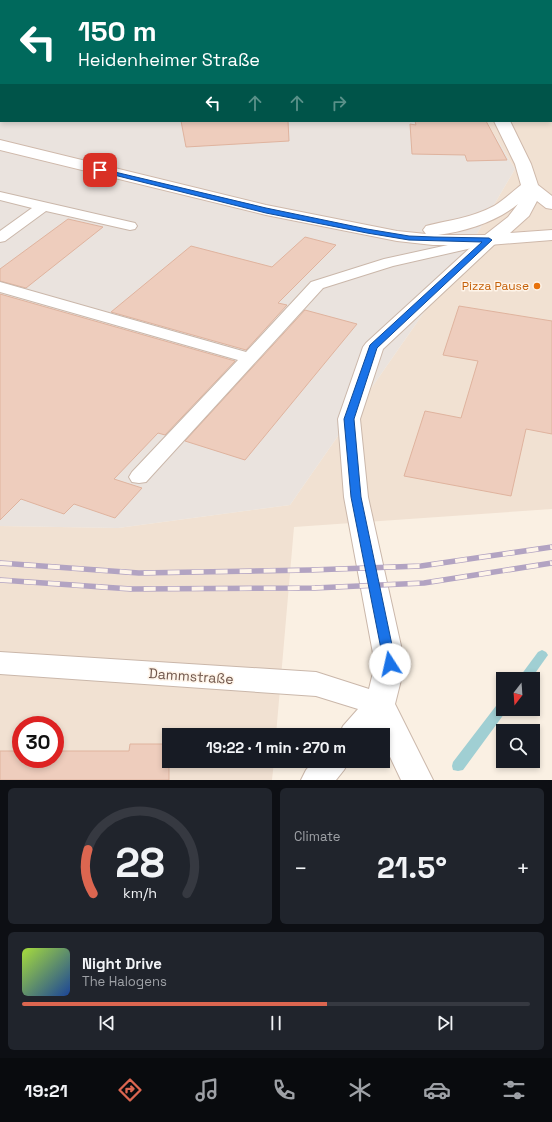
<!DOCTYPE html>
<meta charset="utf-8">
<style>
:root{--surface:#171b24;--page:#20242c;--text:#f1f3f6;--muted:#9ea1a6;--line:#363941;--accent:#dc6650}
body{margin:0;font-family:"Space Grotesk",sans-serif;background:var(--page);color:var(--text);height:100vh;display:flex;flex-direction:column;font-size:15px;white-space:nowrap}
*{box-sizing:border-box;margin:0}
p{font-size:13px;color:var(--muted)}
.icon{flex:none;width:22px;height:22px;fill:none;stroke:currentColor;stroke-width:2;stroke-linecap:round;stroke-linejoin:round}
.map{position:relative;height:780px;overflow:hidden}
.drawer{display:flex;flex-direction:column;gap:8px;padding:8px;background:#0d0f14;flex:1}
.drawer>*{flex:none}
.hud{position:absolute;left:0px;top:0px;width:552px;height:122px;box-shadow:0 2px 6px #0003;background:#00695c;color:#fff;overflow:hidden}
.needle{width:26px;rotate:197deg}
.buttons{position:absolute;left:496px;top:672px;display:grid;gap:8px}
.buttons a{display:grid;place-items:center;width:44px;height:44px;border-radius:0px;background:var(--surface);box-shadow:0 2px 6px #0003;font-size:20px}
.speed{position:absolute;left:12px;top:716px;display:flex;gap:8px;font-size:20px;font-weight:700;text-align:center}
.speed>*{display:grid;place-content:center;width:52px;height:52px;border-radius:50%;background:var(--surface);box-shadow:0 2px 6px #0003;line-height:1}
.speed .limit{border:6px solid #d22;background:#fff;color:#111}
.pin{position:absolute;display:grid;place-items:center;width:34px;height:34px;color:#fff;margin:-17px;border-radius:8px;box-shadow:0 2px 6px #0006}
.me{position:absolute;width:44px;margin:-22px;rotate:350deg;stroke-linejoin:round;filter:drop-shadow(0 0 3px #0008)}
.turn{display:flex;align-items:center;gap:14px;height:84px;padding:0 12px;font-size:18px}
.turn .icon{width:52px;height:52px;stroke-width:2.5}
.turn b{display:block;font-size:28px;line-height:34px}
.lanes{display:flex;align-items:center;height:38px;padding:0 12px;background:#0003;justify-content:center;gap:20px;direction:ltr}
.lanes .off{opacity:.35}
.big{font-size:30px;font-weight:600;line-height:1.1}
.drawer .tile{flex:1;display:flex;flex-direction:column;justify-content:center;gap:6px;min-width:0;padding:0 14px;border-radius:6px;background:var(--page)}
.drawer .dial{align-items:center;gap:0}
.dial svg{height:104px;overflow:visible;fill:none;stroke:var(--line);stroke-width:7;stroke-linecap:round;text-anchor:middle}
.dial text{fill:var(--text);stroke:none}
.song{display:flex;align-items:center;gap:12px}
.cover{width:48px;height:48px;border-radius:6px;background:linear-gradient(135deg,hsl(80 70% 55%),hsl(220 70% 35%))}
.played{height:4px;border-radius:2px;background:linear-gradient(90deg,var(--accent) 60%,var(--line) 60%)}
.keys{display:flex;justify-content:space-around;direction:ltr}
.heat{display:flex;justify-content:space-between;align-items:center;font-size:22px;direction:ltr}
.drawer .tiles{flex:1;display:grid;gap:8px;grid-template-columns:1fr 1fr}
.tile:last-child{grid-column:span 2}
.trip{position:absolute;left:162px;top:728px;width:228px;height:40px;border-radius:0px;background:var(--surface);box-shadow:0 2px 6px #0003;font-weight:600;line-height:40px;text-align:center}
.dock{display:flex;height:64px;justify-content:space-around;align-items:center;background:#090b0e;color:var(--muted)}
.dock .icon{width:28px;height:28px}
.dock .current{color:var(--accent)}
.dock b{font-size:18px;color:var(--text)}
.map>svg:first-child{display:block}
.residential{fill:#f1e1d2;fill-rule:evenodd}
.industrial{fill:#eae3de}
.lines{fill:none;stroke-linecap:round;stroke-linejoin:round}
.stream{fill:#a0cfd3;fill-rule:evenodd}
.building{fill:#eecdbd;stroke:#dfb39e}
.lane-casing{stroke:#cab7aa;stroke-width:2}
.street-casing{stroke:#cab7aa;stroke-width:2}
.secondary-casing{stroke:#cfb9ab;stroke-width:2}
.lane{fill:#fff;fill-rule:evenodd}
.street{fill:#fff;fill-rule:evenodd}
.secondary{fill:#fff;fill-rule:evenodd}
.rail-casing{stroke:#b2a3c2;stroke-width:5.5}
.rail{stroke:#fef4e9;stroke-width:4;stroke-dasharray:12;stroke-linecap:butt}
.route{fill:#1a73e8;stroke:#114b97}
.food-dot{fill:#e8710a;stroke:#fef4e9;stroke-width:1.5}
.labels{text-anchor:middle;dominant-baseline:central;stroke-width:3;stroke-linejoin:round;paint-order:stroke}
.food-label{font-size:12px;fill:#c56008;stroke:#fef4e9;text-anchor:end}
.near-street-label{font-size:14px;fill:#70564b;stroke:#fef4e9}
</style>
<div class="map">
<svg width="552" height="780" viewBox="0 0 552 780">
<rect width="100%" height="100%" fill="#faf0e3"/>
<path class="residential" d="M 418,0 L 552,0 L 552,509 L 294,527 L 276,735 L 169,735 L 169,761 L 274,761 L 272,780 L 0,780 L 0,526 L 118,528 L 290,505 L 468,249 L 515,169 L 486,121 L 551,121 L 551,1 ZM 21,725 L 55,725 L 55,759 L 21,759 Z"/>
<polygon class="industrial" points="0,0 418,0 1,1 1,121 486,121 515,169 468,249 290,505 118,528 0,526"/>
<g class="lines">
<g class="stream">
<polygon points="542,650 546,652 548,655 531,679 518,679 538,652"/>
<polygon points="503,701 503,709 507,710 463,770 458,771 453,770 452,766 453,762 499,702"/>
</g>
</g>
<g class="building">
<polygon points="181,121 288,121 289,141 186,147"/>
<polygon points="415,121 486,121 507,160 467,161 465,155 412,154 410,124 416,125"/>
<polygon points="68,219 103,227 26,288 0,281 0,269"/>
<polygon points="305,237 336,245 278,303 287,305 246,350 111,312 191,246 272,267"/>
<polygon points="0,294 235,361 165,435 158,433 114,479 142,488 115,518 74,504 64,514 21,499 0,520"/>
<polygon points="459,306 552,321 552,434 526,429 511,496 404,476 425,411 461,418 478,361 443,355"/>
<polygon points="305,310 357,324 245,460 185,441"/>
<polygon points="130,744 169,744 169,780 0,780 0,751 21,751 21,759 55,759 55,751 129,751"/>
</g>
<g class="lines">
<defs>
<g id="lane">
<polygon points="0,192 135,223 137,226 135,229 130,230 46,211 5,241 0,242 0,231 32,208 0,200"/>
<polygon points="489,236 494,237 496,240 494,243 393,266 323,288 146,482 139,483 132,482 129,477 132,472 238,360 0,292 0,282 246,352 311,282 384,259"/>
</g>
<g id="street">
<rect x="0" y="21" width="1" height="8"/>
<rect x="551" y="60" width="1" height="8"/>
<polygon points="489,235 495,236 498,240 495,244 383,349 360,419 368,497 405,664 395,704 433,780 401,780 383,742 383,735 380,735 377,729 372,735 339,735 343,726 358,709 316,696 0,674 0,652 316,672 369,689 375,664 344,497 338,419 363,347 366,343 483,236"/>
<polygon points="314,761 349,761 344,770 336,780 301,780 306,770"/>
</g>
<g id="secondary">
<polygon points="428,0 440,0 441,1 429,1"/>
<path d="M 494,121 L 510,121 L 531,164 L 538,185 L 552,196 L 552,209 L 546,208 L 537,201 L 529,216 L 510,233 L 552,230 L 552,240 L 489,245 L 433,245 L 397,241 L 266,215 L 0,150 L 0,140 L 266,205 L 397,231 L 426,234 L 423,230 L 426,226 C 449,220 472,218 494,206 C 504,200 512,192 521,185 L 515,164 ZM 518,204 L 508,217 L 485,235 L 438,235 C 466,231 496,222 518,204 Z"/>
</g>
</defs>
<use href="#lane" class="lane-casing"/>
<use href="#street" class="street-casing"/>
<use href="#secondary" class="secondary-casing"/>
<use href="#lane" class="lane"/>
<use href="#street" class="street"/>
<use href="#secondary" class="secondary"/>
<defs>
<g id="rail">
<polyline points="0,563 139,573 311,570 421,566 552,547"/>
<polyline points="0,580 131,589 315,588 424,583 552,563"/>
</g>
</defs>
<use href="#rail" class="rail-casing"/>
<use href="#rail" class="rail"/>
</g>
<polygon class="route" points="98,168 266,208 367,229 409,236 434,237 489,238 492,240 377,348 354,419 361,497 396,664 394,667 390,669 386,667 384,664 351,497 344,419 370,345 482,242 409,240 367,233 266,213 98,171"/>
<circle class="food-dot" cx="537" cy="286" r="4"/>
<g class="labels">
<g class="food-label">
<text x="529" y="286">Pizza Pause</text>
</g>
<g class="near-street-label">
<text transform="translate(191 676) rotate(4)">Dammstraße</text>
</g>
</g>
</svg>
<div class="buttons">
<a><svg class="needle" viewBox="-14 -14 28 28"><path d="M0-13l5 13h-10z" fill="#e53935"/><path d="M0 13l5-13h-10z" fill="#9ea1a6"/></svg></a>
<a><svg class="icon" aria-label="search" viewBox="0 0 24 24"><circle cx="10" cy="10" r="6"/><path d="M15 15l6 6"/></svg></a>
</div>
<div class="speed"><div class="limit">30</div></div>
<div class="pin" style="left:100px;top:170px;background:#d93025"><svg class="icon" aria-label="arrive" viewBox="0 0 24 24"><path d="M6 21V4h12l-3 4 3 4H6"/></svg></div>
<svg class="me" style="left:390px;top:664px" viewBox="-20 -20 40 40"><circle r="19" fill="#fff"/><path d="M0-13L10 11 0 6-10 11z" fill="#1a73e8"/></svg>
<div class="trip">19:22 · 1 min · 270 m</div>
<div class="hud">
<div class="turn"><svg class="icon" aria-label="left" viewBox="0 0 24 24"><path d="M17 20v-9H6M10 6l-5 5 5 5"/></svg><div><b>150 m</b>Heidenheimer Straße</div></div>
<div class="lanes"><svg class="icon" aria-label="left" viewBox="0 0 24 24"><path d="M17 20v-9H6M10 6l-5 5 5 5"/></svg><svg class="icon off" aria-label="ahead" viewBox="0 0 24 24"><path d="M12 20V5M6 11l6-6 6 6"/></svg><svg class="icon off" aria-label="ahead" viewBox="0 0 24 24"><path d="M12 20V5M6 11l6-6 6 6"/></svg><svg class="icon off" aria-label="right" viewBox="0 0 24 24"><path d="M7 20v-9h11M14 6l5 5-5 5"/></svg></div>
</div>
</div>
<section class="drawer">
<div class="tiles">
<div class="tile dial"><svg viewBox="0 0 100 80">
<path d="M14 69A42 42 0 1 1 86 69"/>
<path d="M14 69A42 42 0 0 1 10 35" stroke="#dc6650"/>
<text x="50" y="56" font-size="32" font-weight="700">28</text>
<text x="50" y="72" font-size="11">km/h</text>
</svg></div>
<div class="tile"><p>Climate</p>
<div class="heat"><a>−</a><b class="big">21.5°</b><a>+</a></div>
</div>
<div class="tile">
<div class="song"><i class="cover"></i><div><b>Night Drive</b><p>The Halogens</p></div></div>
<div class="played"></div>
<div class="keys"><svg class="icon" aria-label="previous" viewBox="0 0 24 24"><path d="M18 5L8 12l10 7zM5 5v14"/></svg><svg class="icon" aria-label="pause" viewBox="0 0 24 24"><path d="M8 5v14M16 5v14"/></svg><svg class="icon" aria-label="next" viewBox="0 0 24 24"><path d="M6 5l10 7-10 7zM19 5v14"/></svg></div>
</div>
</div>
</section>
<nav class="dock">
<b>19:21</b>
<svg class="icon current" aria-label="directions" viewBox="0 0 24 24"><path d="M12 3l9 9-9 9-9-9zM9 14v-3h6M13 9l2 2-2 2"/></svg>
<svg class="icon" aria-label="music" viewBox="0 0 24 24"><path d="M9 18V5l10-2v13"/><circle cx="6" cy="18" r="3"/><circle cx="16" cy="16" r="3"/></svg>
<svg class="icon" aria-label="phone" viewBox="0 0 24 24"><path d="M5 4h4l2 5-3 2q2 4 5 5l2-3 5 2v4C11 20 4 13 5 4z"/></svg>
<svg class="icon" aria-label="climate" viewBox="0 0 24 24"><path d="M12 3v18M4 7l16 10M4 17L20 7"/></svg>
<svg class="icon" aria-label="car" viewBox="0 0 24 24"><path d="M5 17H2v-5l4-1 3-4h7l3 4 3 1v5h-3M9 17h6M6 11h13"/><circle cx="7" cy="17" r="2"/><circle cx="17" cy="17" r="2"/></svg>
<svg class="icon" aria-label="filters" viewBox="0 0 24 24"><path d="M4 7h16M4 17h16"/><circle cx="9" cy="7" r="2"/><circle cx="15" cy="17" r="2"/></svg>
</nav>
